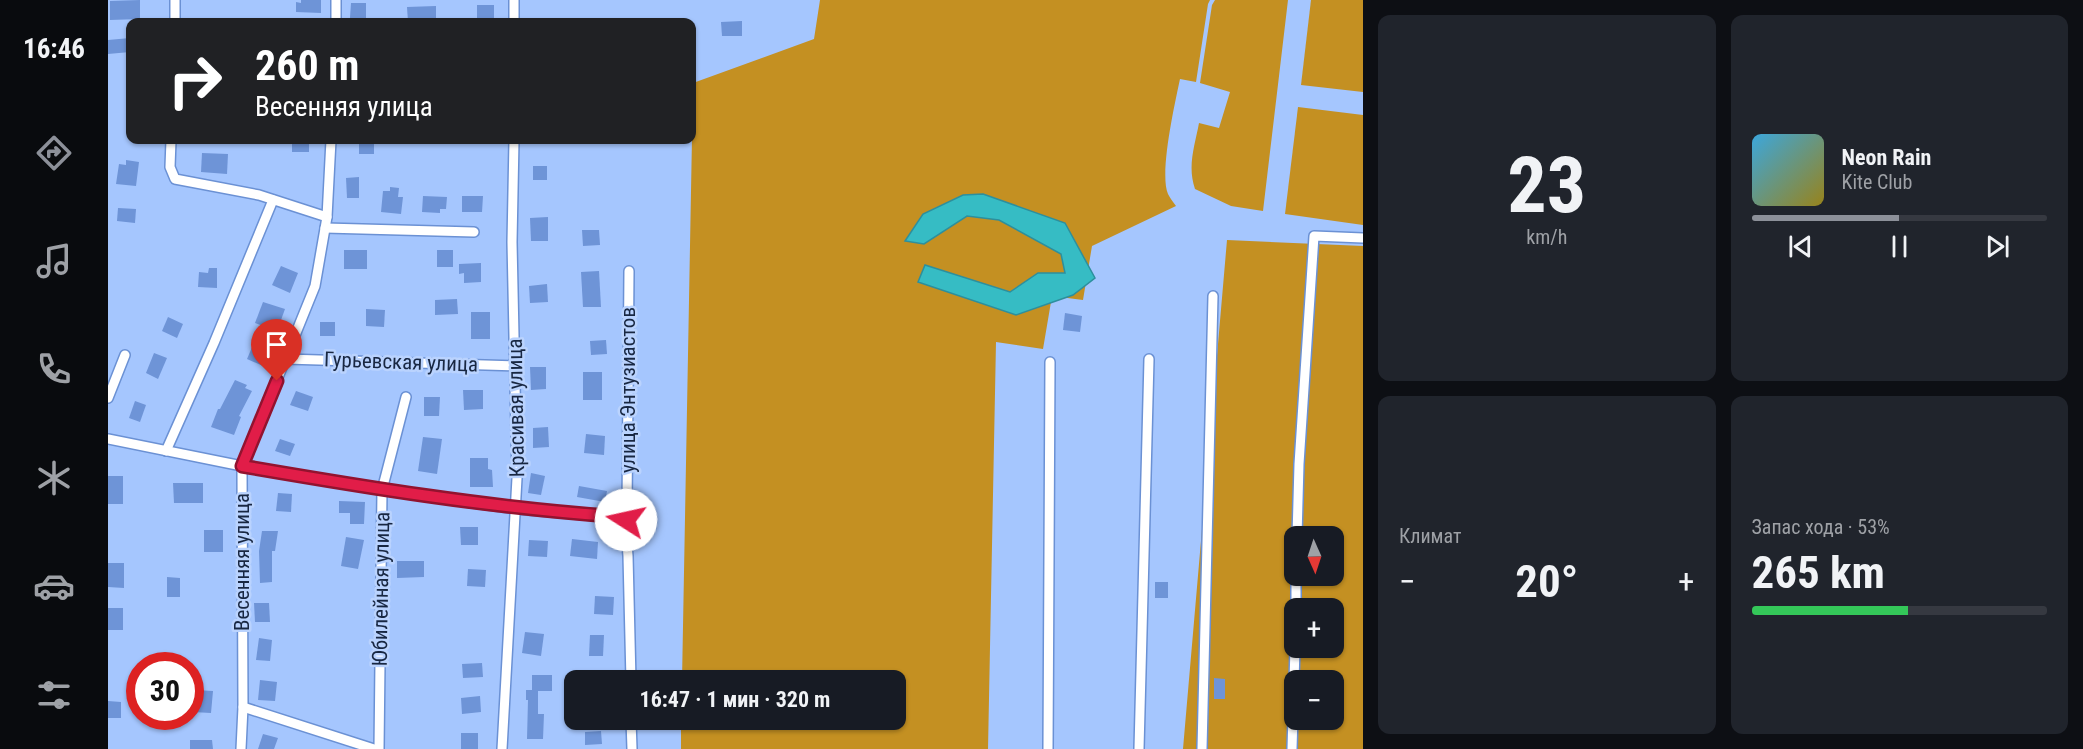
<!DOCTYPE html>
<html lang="ru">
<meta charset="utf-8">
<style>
:root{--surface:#171b24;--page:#20242c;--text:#f1f3f6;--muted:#9ea1a6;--line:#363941;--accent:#8c9099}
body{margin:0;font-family:"Roboto Condensed",sans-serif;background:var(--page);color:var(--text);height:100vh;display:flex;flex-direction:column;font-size:22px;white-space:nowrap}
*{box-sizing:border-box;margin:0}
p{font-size:20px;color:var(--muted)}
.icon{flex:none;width:33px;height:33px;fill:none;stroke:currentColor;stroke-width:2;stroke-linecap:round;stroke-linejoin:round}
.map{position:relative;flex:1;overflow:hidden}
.details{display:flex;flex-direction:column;gap:15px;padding:15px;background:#0d0f14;width:720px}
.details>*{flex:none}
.top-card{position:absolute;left:18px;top:18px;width:570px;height:126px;border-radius:12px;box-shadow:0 2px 4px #0004;background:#202124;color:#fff;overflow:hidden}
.needle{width:39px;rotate:177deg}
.tools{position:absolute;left:1176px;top:526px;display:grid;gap:12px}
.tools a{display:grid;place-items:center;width:60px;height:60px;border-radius:12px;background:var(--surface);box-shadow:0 2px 4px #0004;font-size:30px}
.speed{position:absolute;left:18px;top:652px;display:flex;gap:12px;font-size:30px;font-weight:700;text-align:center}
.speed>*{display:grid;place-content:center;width:78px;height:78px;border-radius:50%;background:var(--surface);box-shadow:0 2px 4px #0004;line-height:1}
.speed .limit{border:9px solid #d22;background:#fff;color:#111}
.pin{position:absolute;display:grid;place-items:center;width:51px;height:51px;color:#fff;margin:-62px -26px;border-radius:50% 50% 50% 0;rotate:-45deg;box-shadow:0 0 6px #0007}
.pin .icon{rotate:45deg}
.me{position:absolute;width:66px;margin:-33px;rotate:280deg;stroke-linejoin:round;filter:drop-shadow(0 0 4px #0008)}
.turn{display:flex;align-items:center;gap:21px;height:126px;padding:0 30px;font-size:27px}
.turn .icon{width:78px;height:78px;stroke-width:2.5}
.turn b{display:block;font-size:42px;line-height:51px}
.big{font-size:45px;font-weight:700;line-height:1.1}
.details .widget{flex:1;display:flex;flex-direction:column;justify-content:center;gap:9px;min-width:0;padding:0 21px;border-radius:12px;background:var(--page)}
.details .dial{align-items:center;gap:0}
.dial b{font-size:78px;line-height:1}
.song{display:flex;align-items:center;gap:18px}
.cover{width:72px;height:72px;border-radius:9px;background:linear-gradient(135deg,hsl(200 70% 55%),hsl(50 70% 35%))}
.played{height:6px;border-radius:3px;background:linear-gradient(90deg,var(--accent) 50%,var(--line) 50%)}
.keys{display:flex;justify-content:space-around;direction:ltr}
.heat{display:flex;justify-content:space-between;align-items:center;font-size:33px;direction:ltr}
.charge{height:9px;border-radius:4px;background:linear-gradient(90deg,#34c759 53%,var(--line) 0)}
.details .tiles{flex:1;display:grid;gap:15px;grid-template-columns:repeat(2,1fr)}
.trip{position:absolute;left:456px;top:670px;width:342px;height:60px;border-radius:12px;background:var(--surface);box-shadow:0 2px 4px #0004;font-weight:700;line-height:60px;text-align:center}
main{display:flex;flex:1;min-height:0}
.tab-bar{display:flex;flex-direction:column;width:108px;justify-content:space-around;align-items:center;background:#090b0e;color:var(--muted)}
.tab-bar .icon{width:42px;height:42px}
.tab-bar .current{color:var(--accent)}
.tab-bar b{font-size:27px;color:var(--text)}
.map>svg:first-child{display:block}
.green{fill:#c49022;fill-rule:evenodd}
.water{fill:#36bcc4;stroke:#2d8f9d;stroke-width:1.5}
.building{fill:#6e94d7}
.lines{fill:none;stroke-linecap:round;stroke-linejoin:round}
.street-casing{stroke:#6b91d4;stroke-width:12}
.street{stroke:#fff;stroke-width:9}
.route-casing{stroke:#92132f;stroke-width:15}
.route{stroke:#e11d48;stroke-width:10}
.labels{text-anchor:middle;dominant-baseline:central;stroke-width:5;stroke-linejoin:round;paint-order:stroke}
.street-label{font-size:21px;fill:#182742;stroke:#bad3fe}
</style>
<main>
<nav class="tab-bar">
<b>16:46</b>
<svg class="icon current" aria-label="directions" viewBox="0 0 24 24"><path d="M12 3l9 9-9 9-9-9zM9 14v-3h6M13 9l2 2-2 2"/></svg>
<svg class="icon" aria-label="music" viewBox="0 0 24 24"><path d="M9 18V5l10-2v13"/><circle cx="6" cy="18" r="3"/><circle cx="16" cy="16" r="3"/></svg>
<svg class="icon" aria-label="phone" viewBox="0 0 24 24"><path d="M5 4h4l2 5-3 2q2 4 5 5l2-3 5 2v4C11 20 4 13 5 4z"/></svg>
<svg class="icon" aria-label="climate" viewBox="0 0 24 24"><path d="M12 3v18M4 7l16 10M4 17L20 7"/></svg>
<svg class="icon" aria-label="car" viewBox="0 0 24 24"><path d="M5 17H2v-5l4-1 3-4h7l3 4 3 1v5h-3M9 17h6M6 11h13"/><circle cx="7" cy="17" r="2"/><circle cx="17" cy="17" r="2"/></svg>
<svg class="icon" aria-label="filters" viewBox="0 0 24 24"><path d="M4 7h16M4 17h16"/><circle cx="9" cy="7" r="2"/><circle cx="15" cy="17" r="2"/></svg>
</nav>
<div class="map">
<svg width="1255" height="749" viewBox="0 0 1255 749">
<rect width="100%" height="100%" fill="#a5c6fe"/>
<g class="green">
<path d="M 712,0 L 1102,0 L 1100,4 L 1088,82 L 1072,79 C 1067,103 1051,173 1060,194 C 1062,198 1065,202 1068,206 L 984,246 L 975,300 L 944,296 L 935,349 L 888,342 L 880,749 L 573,749 L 573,720 L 788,720 L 788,681 L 574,681 L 585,83 L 706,39 Z"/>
<path d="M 1107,0 L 1180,0 L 1155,211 L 1123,206 L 1087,189 C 1079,166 1087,145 1091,123 L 1111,128 L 1122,92 L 1092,83 L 1104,5 Z"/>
<polygon points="1203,0 1255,0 1255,92 1193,85"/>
<polygon points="1190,107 1255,115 1255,225 1177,214"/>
<path d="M 1119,240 L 1255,246 L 1255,749 L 1075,749 ZM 1186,537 L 1226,537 L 1226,576 L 1186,576 ZM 1186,609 L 1226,609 L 1226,648 L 1186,648 ZM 1186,681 L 1226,681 L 1226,720 L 1186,720 Z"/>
</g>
<polygon class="water" points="875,194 957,223 987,278 965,295 908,315 810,282 817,265 902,292 930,273 957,273 953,254 891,220 859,216 816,244 797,241 815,214 855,195"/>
<g class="building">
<polygon points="32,0 32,19 2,20 2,1"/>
<polygon points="193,0 213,0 213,13 188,12 188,2 193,3"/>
<polygon points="243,3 258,3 258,18 242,18"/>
<rect x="369" y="5" width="17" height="17"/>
<polygon points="328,6 328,22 300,22 299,7"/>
<polygon points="634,21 634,36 614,36 613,22"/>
<polygon points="22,38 22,52 0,54 0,40"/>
<rect x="184" y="140" width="17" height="12"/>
<rect x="251" y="140" width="15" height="14"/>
<polygon points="94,153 120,154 119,174 93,172"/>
<polygon points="18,160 31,162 28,186 8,184 11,164 18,165"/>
<rect x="425" y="166" width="14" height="14"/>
<polygon points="251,177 251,198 239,198 238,178"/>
<polygon points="282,187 291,188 290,197 295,197 293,214 273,212 275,191 282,191"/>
<polygon points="315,196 339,197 338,209 332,209 332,213 314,212"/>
<polygon points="354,196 375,196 374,212 354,212"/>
<polygon points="10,208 28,209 27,223 9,221"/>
<polygon points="440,217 440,241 423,241 422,218"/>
<polygon points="474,230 491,230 492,245 475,246"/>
<rect x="236" y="250" width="23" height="19"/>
<rect x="329" y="250" width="16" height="17"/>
<polygon points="373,263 373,282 356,283 356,273 351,274 351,264"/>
<polygon points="173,266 190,273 182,293 164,285"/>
<polygon points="101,268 109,268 109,288 90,287 91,272 100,273"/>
<polygon points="491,271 493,307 475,307 473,272"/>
<polygon points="439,284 440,302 422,303 421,286"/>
<polygon points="349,299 350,314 327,315 327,300"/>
<polygon points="155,302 177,309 169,331 147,323"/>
<polygon points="258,309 277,310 276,327 258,326"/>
<rect x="363" y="312" width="19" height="27"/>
<polygon points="957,313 974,316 972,332 955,330"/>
<polygon points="60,317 75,324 69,338 54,331"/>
<rect x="212" y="322" width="15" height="14"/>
<polygon points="498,340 499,354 483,355 482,341"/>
<polygon points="145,345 161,351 155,366 139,359"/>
<polygon points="46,353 59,358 50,379 38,373"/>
<polygon points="422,367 438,367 438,389 423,390"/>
<rect x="475" y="372" width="19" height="28"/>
<polygon points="127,380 139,385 137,388 144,391 131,416 133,417 126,435 103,427 110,409 112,409"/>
<polygon points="355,390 375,390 375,409 356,410"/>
<polygon points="188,391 205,397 200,411 182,405"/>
<polygon points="316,397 332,397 331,416 316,416"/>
<polygon points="27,401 38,405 32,422 21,418"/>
<polygon points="440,427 441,447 425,448 425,428"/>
<polygon points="478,434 497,436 496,455 476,453"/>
<polygon points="315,437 334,439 329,474 310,471"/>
<polygon points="172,439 187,444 182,456 167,451"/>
<polygon points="362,458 380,458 380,469 384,470 385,487 362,487"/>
<polygon points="423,473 437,476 433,495 420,493"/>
<rect x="0" y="476" width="15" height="28"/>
<polygon points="65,483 95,483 95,503 66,503"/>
<polygon points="471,486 499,491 497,502 469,497"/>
<polygon points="170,493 184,494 183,512 168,511"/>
<polygon points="231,501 257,502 256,524 242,524 242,513 231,513"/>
<polygon points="352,527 370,527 370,545 353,545"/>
<rect x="96" y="530" width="19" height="22"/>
<polygon points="154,531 170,531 167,551 164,551 164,582 152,583 151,551"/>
<polygon points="238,537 256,540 250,569 233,566"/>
<polygon points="464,539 490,542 489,559 462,556"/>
<polygon points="421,540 440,541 439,557 420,556"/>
<polygon points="289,561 316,561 316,577 289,578"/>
<polygon points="0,563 16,563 16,588 0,587"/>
<polygon points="360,569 378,570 377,587 359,586"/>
<polygon points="59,577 72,578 72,597 59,597"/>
<rect x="1047" y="582" width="13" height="16"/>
<polygon points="487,596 506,597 505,615 486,614"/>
<polygon points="146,603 161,603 162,622 147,622"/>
<rect x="0" y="608" width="15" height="22"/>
<polygon points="417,632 436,634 433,656 414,653"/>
<polygon points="482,635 496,635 495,656 481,656"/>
<polygon points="151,638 164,640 162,661 148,660"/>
<polygon points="374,663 375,677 355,678 354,664"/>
<polygon points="424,675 444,675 444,691 430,691 430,714 436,714 435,739 419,739 420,700 418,700 418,690 424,690"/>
<polygon points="1106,678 1117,679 1117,699 1106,699"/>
<polygon points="152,680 169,682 167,701 150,700"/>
<polygon points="87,690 105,691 103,713 85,712"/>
<polygon points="372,696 373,712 354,714 353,698"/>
<polygon points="0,701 13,702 13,718 0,718"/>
<polygon points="493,731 494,744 477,745 477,732"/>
<rect x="353" y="733" width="17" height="16"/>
<polygon points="155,734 170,738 166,749 150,749"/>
<polygon points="82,740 104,740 105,749 82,749"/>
</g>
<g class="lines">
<defs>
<g id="street">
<polyline points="406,0 406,22"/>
<polyline points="67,22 67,0"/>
<polyline points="228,22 228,0"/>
<polyline points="63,140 62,167 67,179 151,195 219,217"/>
<polyline points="217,228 366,232"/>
<polyline points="178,359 408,366"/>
<polyline points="0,398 17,355"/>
<polyline points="0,439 134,466 274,490 407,509 502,517 517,520 519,508 521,271"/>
<polyline points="58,451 106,343 165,200"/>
<polyline points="517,520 520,556 523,681"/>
<polyline points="1189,537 1191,464 1206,236 1255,238"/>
<polyline points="1188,609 1188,576"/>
<polyline points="135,707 266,749"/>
<polyline points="523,720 524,749"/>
<polyline points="133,749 135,707 134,466 207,286 219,217 223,140"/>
<polyline points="271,749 274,490 298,397"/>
<polyline points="394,749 409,478 404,242 406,140"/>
<polyline points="940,749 942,362"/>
<polyline points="1031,749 1041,359"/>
<polyline points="1094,749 1105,296"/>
<polyline points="1184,749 1187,648"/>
</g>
</defs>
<use href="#street" class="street-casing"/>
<use href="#street" class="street"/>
</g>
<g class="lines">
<defs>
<path id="route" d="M 169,381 L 134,466 C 256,487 378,507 502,516 L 518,520"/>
</defs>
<use href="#route" class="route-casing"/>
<use href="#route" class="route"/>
</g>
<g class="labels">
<g class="street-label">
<text transform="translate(293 362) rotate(2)">Гурьевская улица</text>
<text transform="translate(520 390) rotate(-90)">улица Энтузиастов</text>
<text transform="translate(408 408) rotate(-91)">Красивая улица</text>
<text transform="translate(134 562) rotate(-90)">Весенняя улица</text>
<text transform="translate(273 589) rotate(-89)">Юбилейная улица</text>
</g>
</g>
</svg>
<div class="tools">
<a><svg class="needle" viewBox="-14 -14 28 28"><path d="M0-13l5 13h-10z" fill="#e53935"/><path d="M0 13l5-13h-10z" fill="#9ea1a6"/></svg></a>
<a>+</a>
<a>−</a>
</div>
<div class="speed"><div class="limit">30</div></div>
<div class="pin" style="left:169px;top:381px;background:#d93025"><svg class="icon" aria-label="arrive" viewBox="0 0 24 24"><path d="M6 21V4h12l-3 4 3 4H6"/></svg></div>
<svg class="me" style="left:518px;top:520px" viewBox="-20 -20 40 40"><circle r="19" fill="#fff"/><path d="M0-13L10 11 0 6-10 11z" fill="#e11d48"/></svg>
<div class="trip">16:47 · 1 мин · 320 m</div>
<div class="top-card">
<div class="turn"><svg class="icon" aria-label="right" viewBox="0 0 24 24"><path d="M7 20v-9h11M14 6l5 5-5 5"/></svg><div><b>260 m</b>Весенняя улица</div></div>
</div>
</div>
<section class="details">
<div class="tiles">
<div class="widget dial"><b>23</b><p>km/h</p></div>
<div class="widget">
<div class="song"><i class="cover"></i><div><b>Neon Rain</b><p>Kite Club</p></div></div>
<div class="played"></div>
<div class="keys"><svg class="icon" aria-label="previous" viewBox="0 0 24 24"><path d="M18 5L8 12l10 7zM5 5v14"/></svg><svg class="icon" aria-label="pause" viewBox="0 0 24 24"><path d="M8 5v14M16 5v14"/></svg><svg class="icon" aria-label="next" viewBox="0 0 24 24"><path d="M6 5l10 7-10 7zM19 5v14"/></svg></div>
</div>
<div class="widget"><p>Климат</p>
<div class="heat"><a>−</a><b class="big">20°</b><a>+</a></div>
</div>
<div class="widget"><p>Запас хода · 53%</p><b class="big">265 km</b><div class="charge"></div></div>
</div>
</section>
</main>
